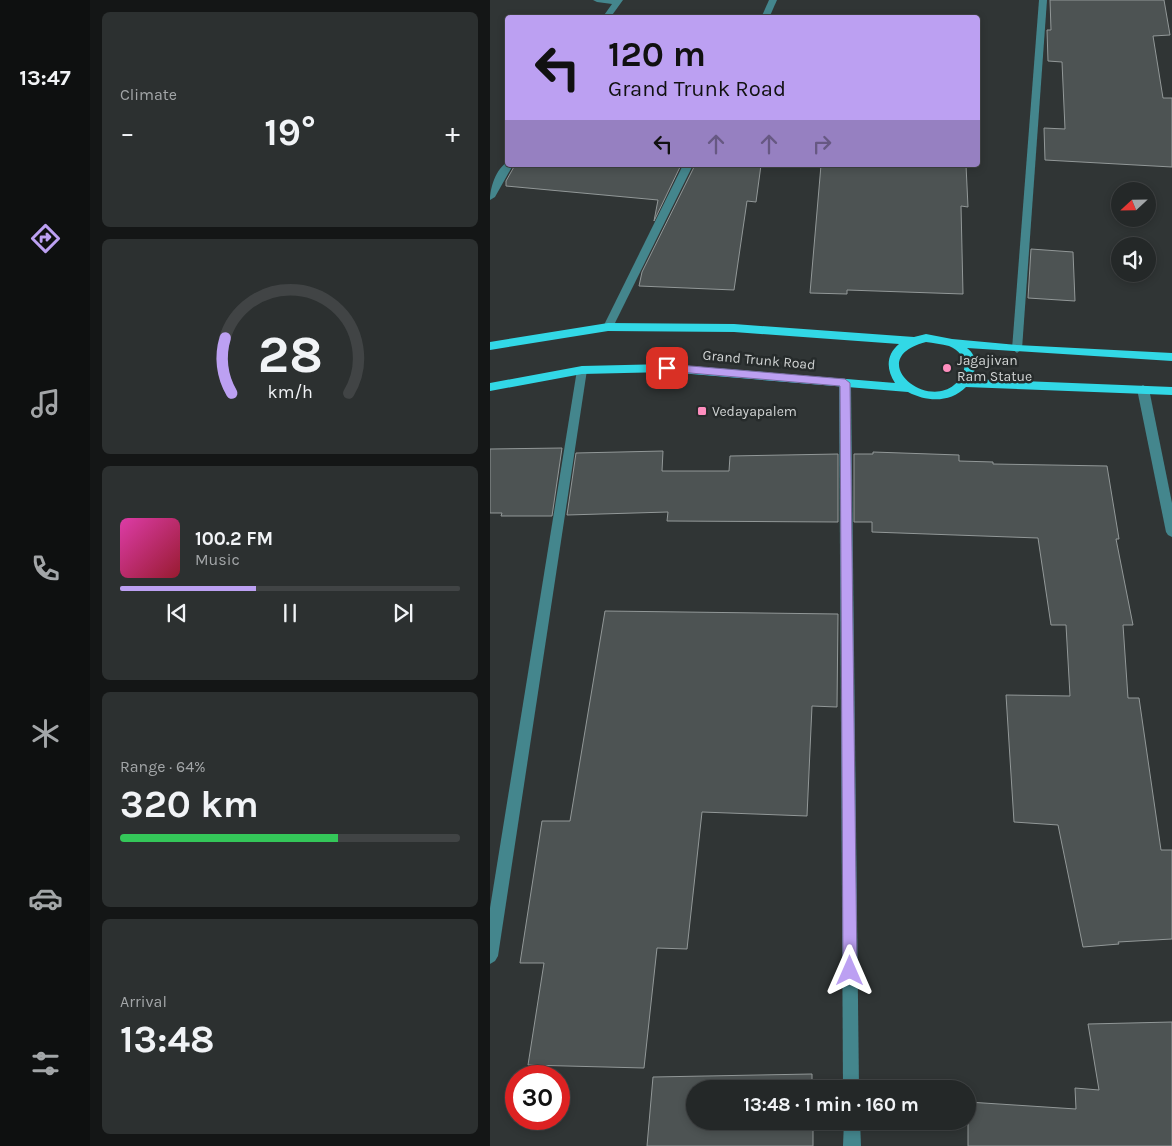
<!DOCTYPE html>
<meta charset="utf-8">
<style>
:root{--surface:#242828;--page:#2c3030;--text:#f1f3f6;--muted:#a3a6a8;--line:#414445;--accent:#bca0f2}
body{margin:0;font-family:Karla,sans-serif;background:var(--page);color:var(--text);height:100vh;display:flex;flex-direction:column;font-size:19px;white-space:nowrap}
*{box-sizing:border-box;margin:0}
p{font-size:16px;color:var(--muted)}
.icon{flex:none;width:28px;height:28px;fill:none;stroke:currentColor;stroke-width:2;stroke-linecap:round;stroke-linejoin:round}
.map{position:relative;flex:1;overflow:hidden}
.drawer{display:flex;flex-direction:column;gap:12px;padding:12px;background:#141616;width:400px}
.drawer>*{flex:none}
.top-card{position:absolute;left:15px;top:15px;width:475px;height:152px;border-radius:5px;box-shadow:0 2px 8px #0003,0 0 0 1px var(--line);background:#bca0f2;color:#111;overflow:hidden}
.needle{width:32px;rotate:248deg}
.buttons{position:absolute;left:621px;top:182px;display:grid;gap:10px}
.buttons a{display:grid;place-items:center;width:45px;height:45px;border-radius:50%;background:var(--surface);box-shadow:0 2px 8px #0003,0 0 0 1px var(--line);font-size:25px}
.speed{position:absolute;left:15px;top:1065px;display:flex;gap:10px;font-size:25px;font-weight:700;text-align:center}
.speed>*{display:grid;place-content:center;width:65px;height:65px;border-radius:50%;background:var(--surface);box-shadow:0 2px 8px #0003,0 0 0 1px var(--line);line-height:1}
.speed .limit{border:8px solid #d22;background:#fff;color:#111}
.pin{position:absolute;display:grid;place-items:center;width:42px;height:42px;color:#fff;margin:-21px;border-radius:10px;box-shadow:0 2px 8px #0006}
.me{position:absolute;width:55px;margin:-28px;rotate:0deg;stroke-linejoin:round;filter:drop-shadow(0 0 4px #0008)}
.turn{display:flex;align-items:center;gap:18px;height:105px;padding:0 20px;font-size:22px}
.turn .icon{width:65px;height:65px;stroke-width:2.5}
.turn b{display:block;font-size:35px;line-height:42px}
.lanes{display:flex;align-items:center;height:48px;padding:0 20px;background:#0003;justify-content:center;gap:25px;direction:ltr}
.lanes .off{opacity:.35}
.big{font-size:38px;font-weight:700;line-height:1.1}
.drawer .card{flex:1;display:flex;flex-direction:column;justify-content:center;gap:8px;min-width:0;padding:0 18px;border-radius:8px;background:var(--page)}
.drawer .dial{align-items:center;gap:0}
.dial svg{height:130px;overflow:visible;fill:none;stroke:var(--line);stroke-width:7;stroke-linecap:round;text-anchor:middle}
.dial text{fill:var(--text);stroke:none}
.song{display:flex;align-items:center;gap:15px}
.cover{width:60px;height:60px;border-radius:8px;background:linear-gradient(135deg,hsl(320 70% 55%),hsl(350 70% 35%))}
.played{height:5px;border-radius:2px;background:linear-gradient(90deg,var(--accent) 40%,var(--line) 40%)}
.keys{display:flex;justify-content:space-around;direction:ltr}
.heat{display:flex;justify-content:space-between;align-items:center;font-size:28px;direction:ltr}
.charge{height:8px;border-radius:4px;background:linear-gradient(90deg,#34c759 64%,var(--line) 0)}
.trip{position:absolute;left:196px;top:1080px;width:290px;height:50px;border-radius:25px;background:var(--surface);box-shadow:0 2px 8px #0003,0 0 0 1px var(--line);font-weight:700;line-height:50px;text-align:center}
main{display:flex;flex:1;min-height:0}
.dock{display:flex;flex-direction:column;width:90px;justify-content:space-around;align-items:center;background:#0e1010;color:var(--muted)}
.dock .icon{width:35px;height:35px}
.dock .current{color:var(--accent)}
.dock b{font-size:22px;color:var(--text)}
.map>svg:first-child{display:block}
.building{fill:#4d5353;stroke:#929898}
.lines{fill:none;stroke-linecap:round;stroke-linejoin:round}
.minor{fill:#44868d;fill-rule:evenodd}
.major{fill:#32d8e6;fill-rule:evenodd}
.route{fill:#bca0f2;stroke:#7a689d}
.poi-dot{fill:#fe8ebe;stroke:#262b2b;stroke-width:2}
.labels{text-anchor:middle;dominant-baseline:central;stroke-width:5;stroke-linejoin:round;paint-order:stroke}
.street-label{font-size:14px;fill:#d1d4d4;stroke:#262b2b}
.poi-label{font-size:14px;fill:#d1d4d4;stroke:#262b2b;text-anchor:start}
</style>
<main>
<nav class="dock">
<b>13:47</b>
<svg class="icon current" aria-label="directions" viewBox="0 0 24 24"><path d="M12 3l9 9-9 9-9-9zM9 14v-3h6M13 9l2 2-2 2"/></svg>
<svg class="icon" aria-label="music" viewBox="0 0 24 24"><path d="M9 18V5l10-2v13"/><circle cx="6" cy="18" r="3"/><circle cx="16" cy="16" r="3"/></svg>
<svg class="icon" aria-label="phone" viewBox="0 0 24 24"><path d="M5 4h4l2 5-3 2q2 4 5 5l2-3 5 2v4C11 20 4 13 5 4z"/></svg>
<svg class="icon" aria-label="climate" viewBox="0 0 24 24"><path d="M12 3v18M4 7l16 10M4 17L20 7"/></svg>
<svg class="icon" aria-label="car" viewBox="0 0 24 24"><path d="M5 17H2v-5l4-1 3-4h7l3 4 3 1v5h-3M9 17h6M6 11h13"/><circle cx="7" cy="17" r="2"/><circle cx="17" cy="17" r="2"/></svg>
<svg class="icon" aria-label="filters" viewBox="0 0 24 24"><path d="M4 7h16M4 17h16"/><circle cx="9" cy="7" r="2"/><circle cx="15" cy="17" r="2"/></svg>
</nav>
<section class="drawer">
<div class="card"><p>Climate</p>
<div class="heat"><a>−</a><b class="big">19°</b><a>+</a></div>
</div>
<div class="card dial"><svg viewBox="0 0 100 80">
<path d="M14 69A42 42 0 1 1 86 69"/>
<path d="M14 69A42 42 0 0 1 10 35" stroke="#bca0f2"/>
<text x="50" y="56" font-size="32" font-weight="700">28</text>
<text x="50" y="72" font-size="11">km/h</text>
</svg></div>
<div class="card">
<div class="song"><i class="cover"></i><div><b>100.2 FM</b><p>Music</p></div></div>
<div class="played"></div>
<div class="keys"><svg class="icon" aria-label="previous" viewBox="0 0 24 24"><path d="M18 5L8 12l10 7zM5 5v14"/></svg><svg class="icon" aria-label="pause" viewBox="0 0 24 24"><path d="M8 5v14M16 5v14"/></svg><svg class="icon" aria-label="next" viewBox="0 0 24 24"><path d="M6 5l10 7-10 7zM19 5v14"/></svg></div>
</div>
<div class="card"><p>Range · 64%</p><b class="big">320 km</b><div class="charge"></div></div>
<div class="card"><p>Arrival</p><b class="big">13:48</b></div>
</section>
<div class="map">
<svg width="682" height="1146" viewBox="0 0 682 1146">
<rect width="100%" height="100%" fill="#303535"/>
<g class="building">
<polygon points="560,0 674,0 680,35 663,36 673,98 682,98 682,167 555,160 554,128 575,129 572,62 558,61 557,30 561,30"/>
<polygon points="25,165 191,165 164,221 168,200 16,186 16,181"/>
<polygon points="205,165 271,165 266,202 257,201 244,290 149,286 152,272"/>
<polygon points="331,165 476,165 478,207 471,206 473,294 357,290 357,294 320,293"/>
<polygon points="541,249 583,252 585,301 538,298"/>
<polygon points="72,448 62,516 11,516 12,513 0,513 0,449"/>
<polygon points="173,451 172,471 239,471 240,456 348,454 348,522 177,521 178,512 77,515 86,453"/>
<polygon points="383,452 469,455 469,461 503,462 503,464 617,466 629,539 626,539 643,625 633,625 638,698 649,698 671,850 682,850 682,939 628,942 629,944 593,947 568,825 524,822 516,695 580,696 576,625 561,625 548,538 382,532 382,522 364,522 364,454 383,454"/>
<polygon points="115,611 348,614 347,707 322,706 317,816 212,812 197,949 167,948 154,1068 38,1065 54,963 30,963 52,821 80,821"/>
<polygon points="682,1022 682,1146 478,1146 478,1102 586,1109 585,1088 609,1090 598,1024"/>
<polygon points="322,1074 322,1089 205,1089 205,1121 323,1121 323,1146 157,1146 163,1077"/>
</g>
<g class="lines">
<g class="minor">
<polygon points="103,0 133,0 120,18 112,18 122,4 107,2"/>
<polygon points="279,0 287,0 279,18 271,18"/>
<polygon points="549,0 557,0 532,349 527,353 522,349"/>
<path d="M 18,162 L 18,165 L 23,165 L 5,197 L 0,200 C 0,188 6,168 18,162 Z"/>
<polygon points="193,165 203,165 123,327 118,331 114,330 113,327"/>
<polygon points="92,366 97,370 8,956 5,961 0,964 0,908 87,370"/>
<polygon points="355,379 361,383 369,1089 353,1089 349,383"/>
<polygon points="653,385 659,389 682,503 682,537 678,535 676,532 647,389"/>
<polygon points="354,1121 370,1121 371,1146 353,1146"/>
</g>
<path class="major" d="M 118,323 L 244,324 L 424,337 L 436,334 L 462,339 L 527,345 L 682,353 L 682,361 L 477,348 C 488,356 486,368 482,379 L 682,387 L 682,395 L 476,387 C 460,403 437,402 418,392 L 177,372 L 92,374 L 0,391 L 0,383 L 92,366 L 177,364 L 405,383 C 396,369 396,355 409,344 L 244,332 L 118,331 L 0,350 L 0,342 ZM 436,342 C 443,343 452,344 459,346 C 478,354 479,373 464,385 C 434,410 374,358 436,342 Z"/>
</g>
<polygon class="route" points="177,364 355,379 360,383 367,971 365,976 360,978 355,976 353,971 350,386 177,371 172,368"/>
<g class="poi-dot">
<circle cx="457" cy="368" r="5"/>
<rect x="207" y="406" width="10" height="10" rx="2.5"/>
</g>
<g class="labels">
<g class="street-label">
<text transform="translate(269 360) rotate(5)">Grand Trunk Road</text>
</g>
<g class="poi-label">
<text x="467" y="360">Jagajivan<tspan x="467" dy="16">Ram Statue</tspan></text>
<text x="222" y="411">Vedayapalem</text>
</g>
</g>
</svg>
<div class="buttons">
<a><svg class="needle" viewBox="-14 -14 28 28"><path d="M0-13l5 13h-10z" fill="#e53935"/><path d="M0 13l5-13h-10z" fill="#a3a6a8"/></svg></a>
<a><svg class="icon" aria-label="sound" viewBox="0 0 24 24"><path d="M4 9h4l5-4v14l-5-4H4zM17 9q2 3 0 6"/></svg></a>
</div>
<div class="speed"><div class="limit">30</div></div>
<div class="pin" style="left:177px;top:368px;background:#d93025"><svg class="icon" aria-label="arrive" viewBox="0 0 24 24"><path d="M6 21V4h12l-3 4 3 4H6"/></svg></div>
<svg class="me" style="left:360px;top:971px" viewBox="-20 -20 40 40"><path d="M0-17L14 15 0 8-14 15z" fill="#bca0f2" stroke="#fff" stroke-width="4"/></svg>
<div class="trip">13:48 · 1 min · 160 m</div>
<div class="top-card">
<div class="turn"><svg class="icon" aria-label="left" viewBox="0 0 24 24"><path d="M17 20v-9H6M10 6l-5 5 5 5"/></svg><div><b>120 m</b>Grand Trunk Road</div></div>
<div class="lanes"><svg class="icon" aria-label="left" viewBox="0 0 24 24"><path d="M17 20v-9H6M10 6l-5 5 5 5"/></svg><svg class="icon off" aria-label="ahead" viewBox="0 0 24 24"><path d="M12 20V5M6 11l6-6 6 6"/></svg><svg class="icon off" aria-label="ahead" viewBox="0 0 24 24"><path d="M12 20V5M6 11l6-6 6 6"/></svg><svg class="icon off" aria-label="right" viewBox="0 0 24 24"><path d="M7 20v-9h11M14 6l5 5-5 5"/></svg></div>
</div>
</div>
</main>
